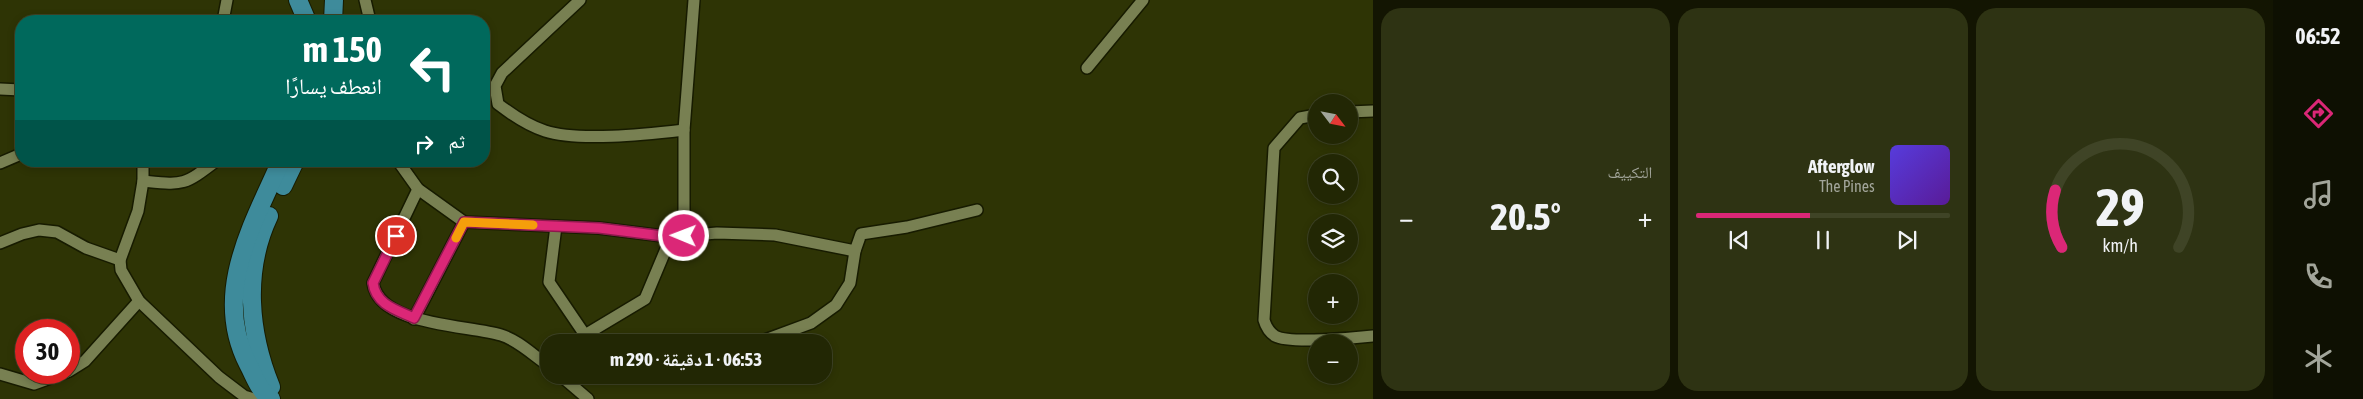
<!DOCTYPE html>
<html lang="ar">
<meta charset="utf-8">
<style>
:root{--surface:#222704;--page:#2e3313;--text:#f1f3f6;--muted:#a2a59a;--line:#3f4426;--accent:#db2777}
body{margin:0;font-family:"Asap Condensed","Noto Naskh Arabic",sans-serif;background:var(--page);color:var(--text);direction:rtl;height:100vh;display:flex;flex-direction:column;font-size:19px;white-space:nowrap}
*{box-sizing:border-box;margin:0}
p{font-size:16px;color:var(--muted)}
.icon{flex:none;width:28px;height:28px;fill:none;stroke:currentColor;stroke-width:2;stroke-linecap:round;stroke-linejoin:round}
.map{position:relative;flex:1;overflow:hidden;direction:ltr}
.panel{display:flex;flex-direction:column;gap:8px;padding:8px;background:#131502;width:900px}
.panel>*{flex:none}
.top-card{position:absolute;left:15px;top:15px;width:475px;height:152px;border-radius:20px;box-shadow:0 2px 8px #0003,0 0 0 1px var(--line);direction:rtl;background:#00695c;color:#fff;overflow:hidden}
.needle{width:32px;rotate:122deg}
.buttons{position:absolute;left:1308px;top:94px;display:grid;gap:10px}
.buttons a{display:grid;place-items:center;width:50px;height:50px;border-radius:50%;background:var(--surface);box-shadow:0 2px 8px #0003,0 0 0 1px var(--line);font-size:25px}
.speed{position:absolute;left:15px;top:319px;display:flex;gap:10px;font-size:25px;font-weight:700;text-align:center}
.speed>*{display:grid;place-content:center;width:65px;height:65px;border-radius:50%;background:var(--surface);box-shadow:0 2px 8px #0003,0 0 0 1px var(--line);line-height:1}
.speed .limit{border:8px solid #d22;background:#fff;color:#111}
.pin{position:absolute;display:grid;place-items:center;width:42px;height:42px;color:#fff;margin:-21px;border:2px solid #fff;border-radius:50%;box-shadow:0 1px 5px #0007}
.me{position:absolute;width:55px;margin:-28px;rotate:271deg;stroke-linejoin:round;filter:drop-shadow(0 0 4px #0008)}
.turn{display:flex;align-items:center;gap:18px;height:105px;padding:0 25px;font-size:22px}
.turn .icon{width:65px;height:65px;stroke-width:2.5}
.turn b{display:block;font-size:35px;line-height:42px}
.then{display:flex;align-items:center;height:48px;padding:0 25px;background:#0003;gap:10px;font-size:19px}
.big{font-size:38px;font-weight:700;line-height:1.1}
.panel .widget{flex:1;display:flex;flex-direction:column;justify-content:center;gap:8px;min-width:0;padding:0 18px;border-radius:20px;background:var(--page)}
.panel .dial{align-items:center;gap:0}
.dial svg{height:130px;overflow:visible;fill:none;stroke:var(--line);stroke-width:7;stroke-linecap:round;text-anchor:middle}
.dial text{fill:var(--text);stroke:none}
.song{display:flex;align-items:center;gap:15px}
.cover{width:60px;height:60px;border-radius:8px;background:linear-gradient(135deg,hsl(250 70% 55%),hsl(270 70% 35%))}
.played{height:5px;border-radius:2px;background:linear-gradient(90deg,var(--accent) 45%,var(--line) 45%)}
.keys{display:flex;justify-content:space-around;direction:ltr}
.heat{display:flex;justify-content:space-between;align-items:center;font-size:28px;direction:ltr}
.panel .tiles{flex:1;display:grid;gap:8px;grid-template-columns:repeat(3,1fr)}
.trip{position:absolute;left:540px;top:334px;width:292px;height:50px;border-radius:20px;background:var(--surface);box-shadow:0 2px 8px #0003,0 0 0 1px var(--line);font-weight:700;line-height:50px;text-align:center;direction:rtl}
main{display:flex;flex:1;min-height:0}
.dock{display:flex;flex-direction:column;width:90px;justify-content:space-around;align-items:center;background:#0e1002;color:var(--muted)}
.dock .icon{width:35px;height:35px}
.dock .selected{color:var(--accent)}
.dock b{font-size:22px;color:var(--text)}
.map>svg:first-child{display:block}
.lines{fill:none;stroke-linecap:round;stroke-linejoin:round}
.minor-casing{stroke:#171b00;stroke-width:14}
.primary-casing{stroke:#171b00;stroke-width:20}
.minor{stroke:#788052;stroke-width:11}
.primary{stroke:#3e8b9b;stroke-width:18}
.route-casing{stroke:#8e194d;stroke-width:12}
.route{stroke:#db2777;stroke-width:9}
.slow{stroke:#f59e0b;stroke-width:9}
</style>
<main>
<nav class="dock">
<b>06:52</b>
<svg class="icon selected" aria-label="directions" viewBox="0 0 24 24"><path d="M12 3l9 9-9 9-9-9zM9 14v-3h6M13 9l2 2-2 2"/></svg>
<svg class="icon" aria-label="music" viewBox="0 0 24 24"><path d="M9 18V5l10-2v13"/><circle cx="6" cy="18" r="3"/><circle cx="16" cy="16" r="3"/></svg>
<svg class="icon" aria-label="phone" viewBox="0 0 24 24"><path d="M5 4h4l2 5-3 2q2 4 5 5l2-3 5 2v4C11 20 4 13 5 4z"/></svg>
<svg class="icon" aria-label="climate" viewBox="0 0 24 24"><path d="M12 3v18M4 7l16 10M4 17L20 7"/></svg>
</nav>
<section class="panel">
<div class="tiles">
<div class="widget dial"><svg viewBox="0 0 100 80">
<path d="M14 69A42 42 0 1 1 86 69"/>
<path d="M14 69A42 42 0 0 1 10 34" stroke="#db2777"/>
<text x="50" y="56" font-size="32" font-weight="700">29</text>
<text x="50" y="72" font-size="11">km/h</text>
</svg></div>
<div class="widget">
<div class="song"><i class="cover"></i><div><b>Afterglow</b><p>The Pines</p></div></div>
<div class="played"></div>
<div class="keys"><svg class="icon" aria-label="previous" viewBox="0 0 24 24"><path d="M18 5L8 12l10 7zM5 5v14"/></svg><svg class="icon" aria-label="pause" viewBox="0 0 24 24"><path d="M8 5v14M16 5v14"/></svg><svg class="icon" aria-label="next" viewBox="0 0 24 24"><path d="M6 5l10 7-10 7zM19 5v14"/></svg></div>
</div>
<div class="widget"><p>التكييف</p>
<div class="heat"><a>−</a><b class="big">20.5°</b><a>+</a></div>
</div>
</div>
</section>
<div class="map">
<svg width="1373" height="399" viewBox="0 0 1373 399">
<rect width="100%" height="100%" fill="#2e3405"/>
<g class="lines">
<defs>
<g id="minor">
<polyline points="365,0 370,21"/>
<path d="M 580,0 L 502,73 L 495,86 L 498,104 C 511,114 529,126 545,131 C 578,142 648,134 684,130"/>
<polyline points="223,21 227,0"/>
<polyline points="1087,68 1143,0"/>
<polyline points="0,89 21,90"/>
<polyline points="1349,112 1373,111"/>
<path d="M 1316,115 L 1300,118 L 1274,148 L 1264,320 C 1266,327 1269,332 1275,336 C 1289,344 1355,338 1373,336"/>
<polyline points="143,161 143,181 138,211 120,260 121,270 139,301 219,377 244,396 254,399"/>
<polyline points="398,161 418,189 464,222 599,228 671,237 717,233 775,235 855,251"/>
<polyline points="0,163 21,154"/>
<path d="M 143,181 C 184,185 183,186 216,161"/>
<path d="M 418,189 L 373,283 C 379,326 469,325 501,335 C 518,340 534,356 549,366"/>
<polyline points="556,226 549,282 585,335 645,299 671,237"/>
<polyline points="684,236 684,130 694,0"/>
<polyline points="0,243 22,234 39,230 57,232 86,248 120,260"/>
<polyline points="414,319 464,222"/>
<polyline points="762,341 811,323 836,305 850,283 855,251 861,234 907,227 977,210"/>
<polyline points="69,371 85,361 139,301"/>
<polyline points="0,374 34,384 67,372"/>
<polyline points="560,375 588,399"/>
</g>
<g id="primary">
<polyline points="298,0 307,21"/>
<polyline points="333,21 334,0"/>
<polyline points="283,186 295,161"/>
<path d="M 269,216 C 243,271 249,333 271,387"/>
<path d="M 271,399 C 259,391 255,377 248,364 C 212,294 252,226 281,161"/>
</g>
</defs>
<use href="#minor" class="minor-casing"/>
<use href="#primary" class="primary-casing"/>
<use href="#minor" class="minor"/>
<use href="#primary" class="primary"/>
</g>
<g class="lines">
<defs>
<path id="route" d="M 396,236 L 373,283 C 376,305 397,310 414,318 L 464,222 L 599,228 L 671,237 L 684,236"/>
</defs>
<use href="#route" class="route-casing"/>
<use href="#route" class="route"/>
<polyline class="slow" points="456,238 464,222 533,225"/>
</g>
</svg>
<div class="buttons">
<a><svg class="needle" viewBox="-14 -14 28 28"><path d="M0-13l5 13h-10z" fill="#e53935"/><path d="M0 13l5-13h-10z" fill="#a2a59a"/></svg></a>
<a><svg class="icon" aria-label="search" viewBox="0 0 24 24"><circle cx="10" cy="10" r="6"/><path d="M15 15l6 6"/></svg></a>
<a><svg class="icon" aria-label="layers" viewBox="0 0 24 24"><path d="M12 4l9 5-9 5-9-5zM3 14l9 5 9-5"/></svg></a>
<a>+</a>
<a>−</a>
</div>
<div class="speed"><div class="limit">30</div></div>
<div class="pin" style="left:396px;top:236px;background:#d93025"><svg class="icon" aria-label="arrive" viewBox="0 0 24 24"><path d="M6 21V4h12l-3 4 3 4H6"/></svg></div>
<svg class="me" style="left:684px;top:236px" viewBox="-20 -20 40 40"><circle r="17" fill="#db2777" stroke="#fff" stroke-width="3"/><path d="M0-11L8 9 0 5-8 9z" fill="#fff"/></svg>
<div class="trip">06:53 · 1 دقيقة · 290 m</div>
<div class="top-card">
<div class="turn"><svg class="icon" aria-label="left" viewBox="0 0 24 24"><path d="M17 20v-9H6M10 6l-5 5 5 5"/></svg><div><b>150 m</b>انعطف يسارًا</div></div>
<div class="then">ثم<svg class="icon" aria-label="right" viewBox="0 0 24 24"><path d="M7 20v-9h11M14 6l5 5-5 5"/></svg></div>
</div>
</div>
</main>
